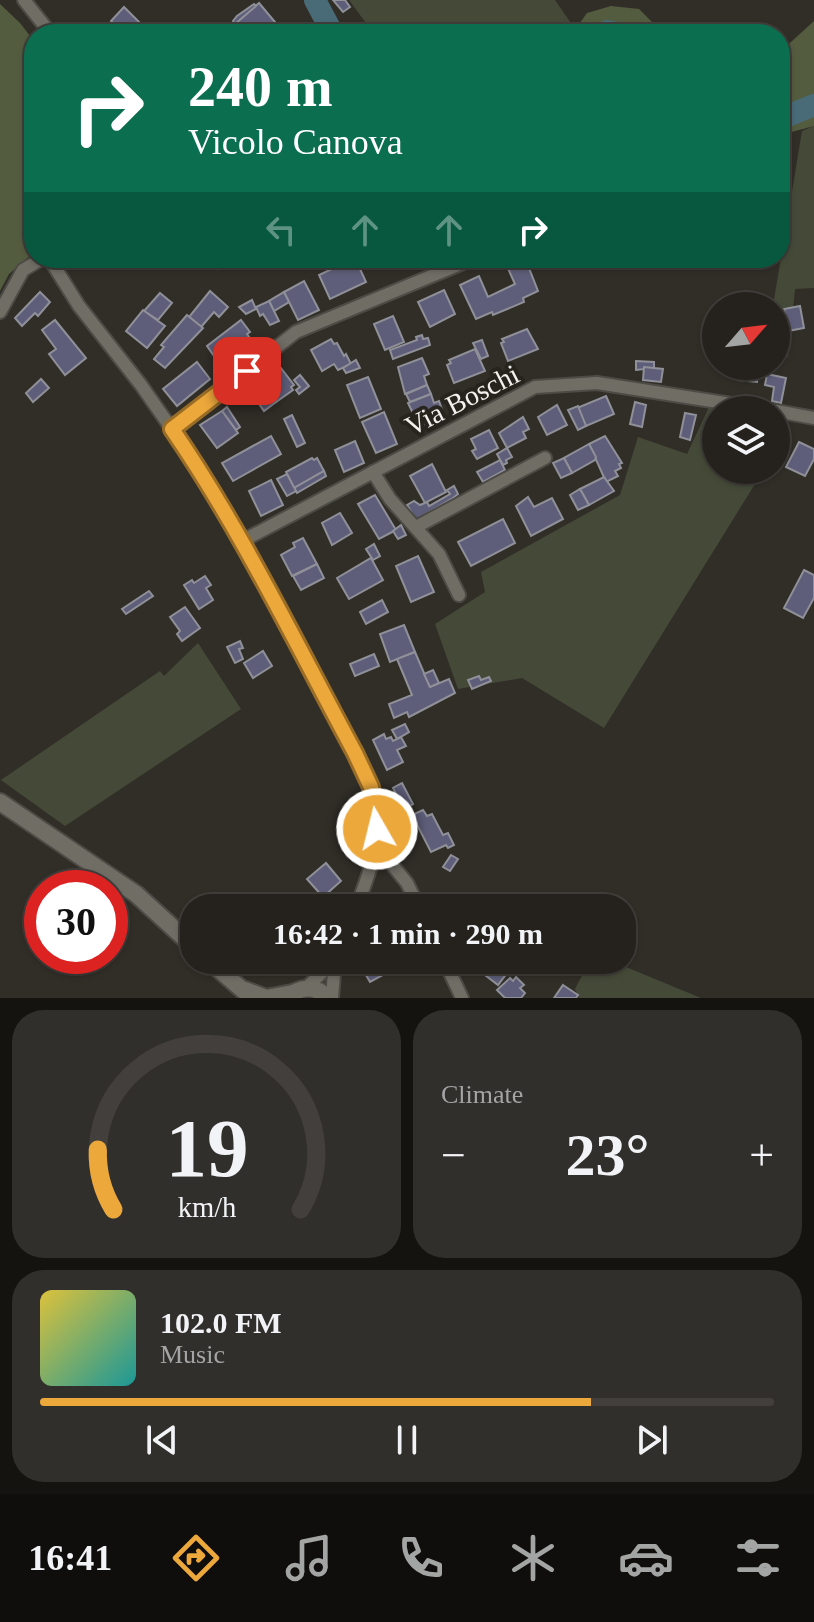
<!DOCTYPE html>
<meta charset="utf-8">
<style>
:root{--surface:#25221e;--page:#312f2b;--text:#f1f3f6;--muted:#a3a4a4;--line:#423f3c;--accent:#eda83c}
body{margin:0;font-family:"Times New Roman",serif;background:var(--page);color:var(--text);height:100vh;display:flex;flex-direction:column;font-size:30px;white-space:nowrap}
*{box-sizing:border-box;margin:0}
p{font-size:26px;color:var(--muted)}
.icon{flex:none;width:44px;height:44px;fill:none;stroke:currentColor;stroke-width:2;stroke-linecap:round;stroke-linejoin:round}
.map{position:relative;height:998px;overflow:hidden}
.side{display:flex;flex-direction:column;gap:12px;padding:12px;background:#141310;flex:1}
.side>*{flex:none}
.guide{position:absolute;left:24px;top:24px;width:766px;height:244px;border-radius:32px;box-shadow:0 2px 6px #0004,0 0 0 2px var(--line);background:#0b6e4f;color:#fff;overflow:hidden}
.needle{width:52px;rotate:62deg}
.buttons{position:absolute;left:702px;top:292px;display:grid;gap:16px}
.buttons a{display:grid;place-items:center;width:88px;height:88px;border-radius:50%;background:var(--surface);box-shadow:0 2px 6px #0004,0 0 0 2px var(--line);font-size:40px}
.speed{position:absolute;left:24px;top:870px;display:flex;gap:16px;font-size:40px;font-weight:700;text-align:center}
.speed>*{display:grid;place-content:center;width:104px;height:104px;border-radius:50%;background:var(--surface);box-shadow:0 2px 6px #0004,0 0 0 2px var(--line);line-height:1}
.speed .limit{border:12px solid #d22;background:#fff;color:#111}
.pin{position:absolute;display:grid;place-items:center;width:68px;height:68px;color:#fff;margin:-34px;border-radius:16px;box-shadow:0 4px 12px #0006}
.me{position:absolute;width:88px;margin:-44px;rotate:352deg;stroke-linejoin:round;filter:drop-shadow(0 0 6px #0008)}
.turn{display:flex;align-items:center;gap:28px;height:168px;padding:0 32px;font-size:36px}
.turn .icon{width:104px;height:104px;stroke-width:2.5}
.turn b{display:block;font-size:56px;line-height:68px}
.lanes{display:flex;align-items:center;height:76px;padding:0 32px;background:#0003;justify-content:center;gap:40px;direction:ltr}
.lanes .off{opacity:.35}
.big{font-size:60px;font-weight:700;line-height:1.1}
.side .card{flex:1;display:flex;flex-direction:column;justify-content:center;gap:12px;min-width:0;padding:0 28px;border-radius:32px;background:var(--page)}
.side .dial{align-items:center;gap:0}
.dial svg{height:208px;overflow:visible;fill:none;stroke:var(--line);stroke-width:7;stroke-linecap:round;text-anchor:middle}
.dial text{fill:var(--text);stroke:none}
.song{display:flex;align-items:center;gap:24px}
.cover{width:96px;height:96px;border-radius:12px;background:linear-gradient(135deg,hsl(50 70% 55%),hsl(180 70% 35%))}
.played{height:8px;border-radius:4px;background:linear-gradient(90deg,var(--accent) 75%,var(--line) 75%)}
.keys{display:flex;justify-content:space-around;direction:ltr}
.heat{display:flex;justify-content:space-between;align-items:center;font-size:44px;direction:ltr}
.side .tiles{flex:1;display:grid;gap:12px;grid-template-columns:1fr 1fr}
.card:last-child{grid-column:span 2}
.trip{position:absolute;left:180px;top:894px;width:456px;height:80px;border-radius:32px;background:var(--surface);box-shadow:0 2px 6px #0004,0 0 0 2px var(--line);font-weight:700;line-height:80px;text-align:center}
.dock{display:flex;height:128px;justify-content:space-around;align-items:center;background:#0f0e0c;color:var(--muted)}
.dock .icon{width:56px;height:56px}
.dock .on{color:var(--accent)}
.dock b{font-size:36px;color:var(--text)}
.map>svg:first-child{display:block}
.green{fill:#454a38}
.forest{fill:#545c40}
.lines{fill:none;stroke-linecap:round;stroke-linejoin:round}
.river{stroke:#486b77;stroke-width:22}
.building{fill:#5e5e7a;stroke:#8f9098;stroke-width:2}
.minor-casing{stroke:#4d4b45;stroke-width:16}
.tertiary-casing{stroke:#4d4b45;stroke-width:20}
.minor{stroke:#706d65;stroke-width:12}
.tertiary{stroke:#706d65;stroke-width:16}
.route-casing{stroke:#9a6d27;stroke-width:20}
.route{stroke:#eda83c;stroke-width:14}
.labels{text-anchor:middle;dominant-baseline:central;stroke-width:8;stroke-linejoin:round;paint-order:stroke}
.street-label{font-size:28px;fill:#f3f1ed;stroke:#27241e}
</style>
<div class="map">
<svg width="814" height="998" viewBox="0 0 814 998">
<rect width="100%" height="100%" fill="#312e28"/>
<g class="green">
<polygon points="349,0 555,0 575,29 572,34 374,34"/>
<polygon points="814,126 814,288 795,289 788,357 776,359 776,306 773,306 802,131"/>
<polygon points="711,403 764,410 716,410 716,470 763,471 604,728 522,678 458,689 435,624 485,592 481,572 620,495 638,437 687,454"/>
<polygon points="198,643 241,709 65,826 1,780 160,671 164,676"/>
<polygon points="590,960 609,960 701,998 579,998 575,989"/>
</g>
<g class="forest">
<polygon points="0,4 20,23 34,41 34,191 28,226 33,253 9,274 0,291"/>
<polygon points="611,6 639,9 664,34 572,34 587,13"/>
<polygon points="814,21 814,126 780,135 780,52"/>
</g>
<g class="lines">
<g class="river">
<polyline points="315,0 333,34"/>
<polyline points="603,34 607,31 622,34"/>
<polyline points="780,119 814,105"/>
</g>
</g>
<g class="building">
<polygon points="333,0 345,0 350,7 343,12"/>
<polygon points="259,3 285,34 237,34 231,27"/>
<polygon points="254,4 256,6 235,24 233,21 237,16"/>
<polygon points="124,7 143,26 135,34 125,34 111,21"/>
<polygon points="87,24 98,34 77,34"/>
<polygon points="209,258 231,258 218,269"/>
<polygon points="355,258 366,282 330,299 319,275"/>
<polygon points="383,258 410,258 391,266 385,263"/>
<polygon points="521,258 525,258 538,291 523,298 524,302 493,315 492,312 476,319 460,285 479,276 488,297 515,284 506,264"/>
<polygon points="304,281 319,310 298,320 284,292"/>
<polygon points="444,290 455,314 430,327 418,302"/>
<polygon points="210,291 228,307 219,317 214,312 201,327 189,317"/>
<polygon points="40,292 50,302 38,316 35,313 22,326 15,318"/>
<polygon points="284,292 289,302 274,311 269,301"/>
<polygon points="160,293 172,303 158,320 144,311"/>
<polygon points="252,300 256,309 246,314 239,307"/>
<polygon points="269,301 279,321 270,325 263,314 260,316 256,307"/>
<polygon points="800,306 804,328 788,331 784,309"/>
<polygon points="143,310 165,326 147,348 126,331"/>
<polygon points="187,315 203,328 165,368 154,359 164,347 161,345"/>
<polygon points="393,316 404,342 385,350 374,324"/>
<polygon points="55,320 86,358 65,375 49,354 56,349 42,330"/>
<polygon points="241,320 250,332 247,334 252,341 235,355 240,361 225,372 207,346"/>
<polygon points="527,329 538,349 508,361 501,343 504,342 502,339"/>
<polygon points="422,335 423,339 428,338 430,345 393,359 390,350 417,340 416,337"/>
<polygon points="331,339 334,344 337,343 344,356 346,354 351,364 338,370 334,364 322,371 311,350"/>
<polygon points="482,340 488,356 481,359 473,343"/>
<polygon points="475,349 485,371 454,383 447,365 451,363 449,360"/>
<polygon points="422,358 429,374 424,376 427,385 405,394 398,367"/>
<polygon points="356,360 360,368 346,373 343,368"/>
<polygon points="636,361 654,362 654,368 636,370"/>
<polygon points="197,362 210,379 177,406 163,389"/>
<polygon points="277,363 294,385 291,387 293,390 276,402 258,378"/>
<polygon points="644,367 663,369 661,382 643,380"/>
<polygon points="739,367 758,369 757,382 738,380"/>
<polygon points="767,374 786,378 781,403 772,401 774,387 765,385"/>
<polygon points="300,375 309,386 299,394 296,390 300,387 294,380"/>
<polygon points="368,377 381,409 360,418 347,385"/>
<polygon points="41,379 49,388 33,402 26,393"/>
<polygon points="427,385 431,394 410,402 406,394"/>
<polygon points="266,389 276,402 264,411 255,398"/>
<polygon points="431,394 434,403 439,401 445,418 420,428 408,403"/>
<polygon points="606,396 614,414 586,426 577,408"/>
<polygon points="635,402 646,405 642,427 630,424"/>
<polygon points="557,405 567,425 547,435 538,417"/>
<polygon points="578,406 586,426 578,430 568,410"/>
<polygon points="227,407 240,427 236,430 222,411"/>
<polygon points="222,411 238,433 217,448 200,425"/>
<polygon points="384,412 397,444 376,453 362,422"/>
<polygon points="685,413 696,415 690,440 680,437"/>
<polygon points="292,415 305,443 297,447 284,419"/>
<polygon points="523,417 529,429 523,432 526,438 507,448 499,433"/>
<polygon points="489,430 498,448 477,459 472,451 476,449 471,439"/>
<polygon points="271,436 281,454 233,481 222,463"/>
<polygon points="605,436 622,463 619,464 621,468 615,471 618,476 606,482 589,444"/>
<polygon points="355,441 364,463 344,472 335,450"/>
<polygon points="799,442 814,449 814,459 805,476 786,467"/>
<polygon points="589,444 596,457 595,460 572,473 564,458"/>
<polygon points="507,448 512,457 506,460 507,463 503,465 497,454"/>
<polygon points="312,458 314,460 317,458 324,471 294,488 286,472"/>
<polygon points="564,458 572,473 561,478 553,463"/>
<polygon points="500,460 505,470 483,482 477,472"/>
<polygon points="432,464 446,492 425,503 410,476"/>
<polygon points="324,471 326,476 297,493 294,488"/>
<polygon points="287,474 296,491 287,496 277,479"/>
<polygon points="604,477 614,491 589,505 580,489"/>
<polygon points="271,480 283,505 261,516 249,491"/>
<polygon points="454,486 458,494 453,498 416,520 407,505 414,501 420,505 427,502 429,506 450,494 447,490"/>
<polygon points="580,489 589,505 578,510 570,495"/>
<polygon points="375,495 396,530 379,539 358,504"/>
<polygon points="528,497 534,507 552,498 563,519 531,536 516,506"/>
<polygon points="340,513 352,533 332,545 322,523"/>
<polygon points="503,519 515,543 471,566 458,542"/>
<polygon points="401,525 406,535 398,539 393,531"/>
<polygon points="303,538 317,564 292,576 281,555 295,547 293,543"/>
<polygon points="374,544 380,556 373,560 366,549"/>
<polygon points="418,556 434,592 411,602 396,566"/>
<polygon points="371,558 383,580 349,599 337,578"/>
<polygon points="317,564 324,578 301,590 293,576"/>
<polygon points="804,570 814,575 814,598 803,618 784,608"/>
<polygon points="205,576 211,585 206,588 213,600 199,609 184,585 192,580 194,583"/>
<polygon points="149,591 153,596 126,614 122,609"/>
<polygon points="382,600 388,612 366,624 360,612"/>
<polygon points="185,607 200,628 182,641 177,634 180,631 170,617"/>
<polygon points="404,625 415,652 390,662 380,634"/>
<polygon points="240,641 243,648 239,649 243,659 235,663 227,647"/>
<polygon points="263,651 272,666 253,678 244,663"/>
<polygon points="415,652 430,687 449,679 455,693 409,717 407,712 394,718 389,704 412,695 397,659"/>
<polygon points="374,654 379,666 355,676 350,664"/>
<polygon points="433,670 439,683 430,687 424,674"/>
<polygon points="479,676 481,680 489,677 491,681 472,689 468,680"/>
<polygon points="405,724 409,732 397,739 392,730"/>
<polygon points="384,734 386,739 391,737 393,741 401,737 406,746 397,750 403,762 387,770 373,740"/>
<polygon points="402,783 413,804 404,809 393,788"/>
<polygon points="423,810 427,816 432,814 443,835 448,833 454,845 448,848 446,845 431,852 412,815"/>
<polygon points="451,855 458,859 450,871 443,867"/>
<polygon points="326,863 341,881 323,897 307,879"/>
<polygon points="273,897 285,908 264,908"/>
<polygon points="382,960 390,960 394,969 370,982 363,970"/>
<polygon points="496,960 510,969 498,985 485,975"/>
<polygon points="570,960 585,960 591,964 586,971"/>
<polygon points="516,977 524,985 520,988 525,993 521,998 505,998 497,990 510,978 513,981"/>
<polygon points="563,985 578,995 576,998 554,998"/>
</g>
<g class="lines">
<defs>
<g id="minor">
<polyline points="24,0 51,34"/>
<path d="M 49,258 L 79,306 L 141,385 L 199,468 L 242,541 L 355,753 C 385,818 382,842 356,908"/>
<polyline points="0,312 23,270 43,258"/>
<polyline points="776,411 814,418"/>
<polyline points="172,429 296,332 475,258"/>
<polyline points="373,472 390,499 439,554 459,595"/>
<polyline points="416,527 545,458"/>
<polyline points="242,541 535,387 597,383 770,410"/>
<polyline points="376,845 407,883 419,908"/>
<polyline points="444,960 462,998"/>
<polyline points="306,988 335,960 332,998"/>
</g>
<g id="tertiary">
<polyline points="0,802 136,894 194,947"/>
<polyline points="208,960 252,998"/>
<polyline points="245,990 266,998 293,993"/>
<path d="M 288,998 C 299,986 316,985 327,998"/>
</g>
</defs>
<use href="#minor" class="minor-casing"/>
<use href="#tertiary" class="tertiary-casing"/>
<use href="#minor" class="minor"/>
<use href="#tertiary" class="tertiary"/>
</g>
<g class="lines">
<defs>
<path id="route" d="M 247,371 L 172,429 C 242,531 296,644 355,753 L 371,787 L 377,829"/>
</defs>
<use href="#route" class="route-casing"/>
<use href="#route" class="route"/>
</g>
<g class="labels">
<g class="street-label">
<text transform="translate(462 400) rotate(-27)">Via Boschi</text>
</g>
</g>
</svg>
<div class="buttons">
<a><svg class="needle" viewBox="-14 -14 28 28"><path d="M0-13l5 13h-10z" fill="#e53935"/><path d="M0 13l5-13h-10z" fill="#a3a4a4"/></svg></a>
<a><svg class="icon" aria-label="layers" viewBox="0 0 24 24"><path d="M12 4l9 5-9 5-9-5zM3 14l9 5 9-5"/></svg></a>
</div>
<div class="speed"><div class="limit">30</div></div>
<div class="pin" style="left:247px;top:371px;background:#d93025"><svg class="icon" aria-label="arrive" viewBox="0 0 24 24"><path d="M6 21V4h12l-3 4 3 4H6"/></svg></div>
<svg class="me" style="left:377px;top:829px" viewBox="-20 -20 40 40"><circle r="17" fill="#eda83c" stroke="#fff" stroke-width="3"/><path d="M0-11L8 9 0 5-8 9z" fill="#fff"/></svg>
<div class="trip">16:42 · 1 min · 290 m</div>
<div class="guide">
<div class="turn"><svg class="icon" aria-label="right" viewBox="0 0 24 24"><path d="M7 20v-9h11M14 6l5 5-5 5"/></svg><div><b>240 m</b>Vicolo Canova</div></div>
<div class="lanes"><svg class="icon off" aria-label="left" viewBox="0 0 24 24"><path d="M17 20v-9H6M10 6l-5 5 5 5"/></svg><svg class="icon off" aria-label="ahead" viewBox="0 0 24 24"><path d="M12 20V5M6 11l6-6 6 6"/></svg><svg class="icon off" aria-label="ahead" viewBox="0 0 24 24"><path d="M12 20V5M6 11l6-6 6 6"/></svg><svg class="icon" aria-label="right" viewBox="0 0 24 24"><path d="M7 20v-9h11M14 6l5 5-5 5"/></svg></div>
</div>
</div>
<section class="side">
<div class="tiles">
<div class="card dial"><svg viewBox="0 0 100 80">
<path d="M14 69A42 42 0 1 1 86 69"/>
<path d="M14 69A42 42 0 0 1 8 46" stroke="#eda83c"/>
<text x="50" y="56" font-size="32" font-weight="700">19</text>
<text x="50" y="72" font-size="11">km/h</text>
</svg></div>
<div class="card"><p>Climate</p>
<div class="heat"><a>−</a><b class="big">23°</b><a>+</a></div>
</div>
<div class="card">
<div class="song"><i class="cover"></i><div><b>102.0 FM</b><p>Music</p></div></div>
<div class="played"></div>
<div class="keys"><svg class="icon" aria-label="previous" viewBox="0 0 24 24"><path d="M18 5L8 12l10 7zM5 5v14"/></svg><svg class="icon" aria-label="pause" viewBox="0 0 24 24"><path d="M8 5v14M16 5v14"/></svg><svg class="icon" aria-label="next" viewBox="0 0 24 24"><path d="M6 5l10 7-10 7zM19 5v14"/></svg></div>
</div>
</div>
</section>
<nav class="dock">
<b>16:41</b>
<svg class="icon on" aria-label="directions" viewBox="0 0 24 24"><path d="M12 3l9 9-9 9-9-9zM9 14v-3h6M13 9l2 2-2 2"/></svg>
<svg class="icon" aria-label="music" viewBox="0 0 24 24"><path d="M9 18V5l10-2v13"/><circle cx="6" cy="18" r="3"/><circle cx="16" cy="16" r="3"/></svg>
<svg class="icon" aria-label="phone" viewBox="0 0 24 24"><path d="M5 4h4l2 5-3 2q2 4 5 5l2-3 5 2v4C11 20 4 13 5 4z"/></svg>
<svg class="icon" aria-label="climate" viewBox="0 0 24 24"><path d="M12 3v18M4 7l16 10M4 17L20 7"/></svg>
<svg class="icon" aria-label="car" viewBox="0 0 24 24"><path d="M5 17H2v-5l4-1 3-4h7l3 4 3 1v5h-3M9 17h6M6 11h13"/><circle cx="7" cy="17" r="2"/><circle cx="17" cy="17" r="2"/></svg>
<svg class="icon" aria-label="filters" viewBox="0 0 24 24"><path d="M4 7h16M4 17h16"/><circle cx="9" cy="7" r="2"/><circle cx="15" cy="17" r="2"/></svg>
</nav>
